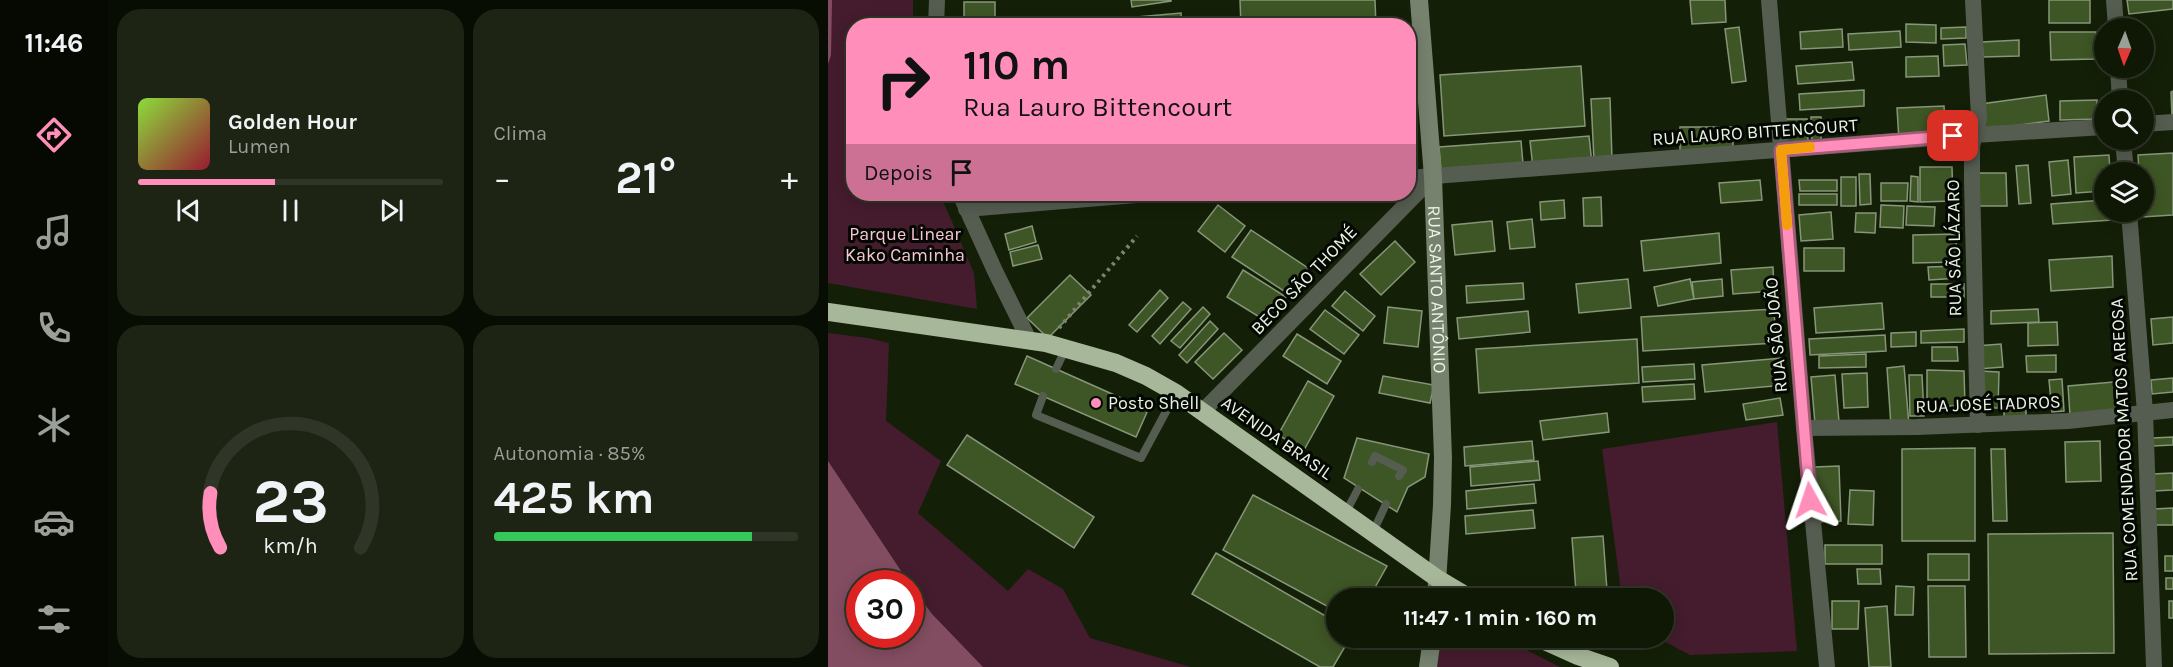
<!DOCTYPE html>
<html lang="pt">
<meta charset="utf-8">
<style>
:root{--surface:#0f1705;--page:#1d2413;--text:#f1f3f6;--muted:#9b9f9a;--line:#2f3627;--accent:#ff8eba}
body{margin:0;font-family:Karla,sans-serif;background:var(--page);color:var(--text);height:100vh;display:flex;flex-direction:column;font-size:22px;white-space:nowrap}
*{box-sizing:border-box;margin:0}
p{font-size:20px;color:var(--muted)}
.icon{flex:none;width:33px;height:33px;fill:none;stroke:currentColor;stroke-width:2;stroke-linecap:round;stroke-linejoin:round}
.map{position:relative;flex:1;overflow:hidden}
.details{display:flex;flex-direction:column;gap:9px;padding:9px;background:#080d03;width:720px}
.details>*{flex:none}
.banner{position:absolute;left:18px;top:18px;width:570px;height:183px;border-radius:24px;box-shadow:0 3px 15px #0003,0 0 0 2px var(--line);background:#ff8eba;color:#111;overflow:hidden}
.needle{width:39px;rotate:182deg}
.tools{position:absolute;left:1266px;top:18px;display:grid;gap:12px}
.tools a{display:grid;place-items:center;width:60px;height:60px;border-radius:50%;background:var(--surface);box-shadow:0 3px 15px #0003,0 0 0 2px var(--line);font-size:30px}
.speed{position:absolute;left:18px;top:570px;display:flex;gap:12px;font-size:30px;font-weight:700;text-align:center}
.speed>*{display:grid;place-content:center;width:78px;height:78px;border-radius:50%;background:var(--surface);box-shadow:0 3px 15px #0003,0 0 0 2px var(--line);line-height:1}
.speed .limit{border:9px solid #d22;background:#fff;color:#111}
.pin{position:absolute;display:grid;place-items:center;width:51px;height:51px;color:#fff;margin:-26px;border-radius:12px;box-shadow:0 3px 9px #0006}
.me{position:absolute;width:66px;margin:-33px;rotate:355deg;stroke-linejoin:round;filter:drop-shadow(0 0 4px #0008)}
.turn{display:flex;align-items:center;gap:21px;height:126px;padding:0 18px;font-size:27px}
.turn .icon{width:78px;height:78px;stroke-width:2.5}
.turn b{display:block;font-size:42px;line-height:51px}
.then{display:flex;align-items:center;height:57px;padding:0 18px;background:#0003;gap:12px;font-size:22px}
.big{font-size:45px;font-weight:700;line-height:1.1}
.details .widget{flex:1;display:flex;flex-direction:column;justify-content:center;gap:9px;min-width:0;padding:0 21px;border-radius:24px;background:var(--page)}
.details .dial{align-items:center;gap:0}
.dial svg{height:156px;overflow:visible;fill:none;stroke:var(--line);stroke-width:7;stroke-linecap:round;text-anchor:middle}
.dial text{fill:var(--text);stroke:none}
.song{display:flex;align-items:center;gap:18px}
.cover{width:72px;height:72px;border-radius:9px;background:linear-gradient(135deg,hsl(90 70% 55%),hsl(350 70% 35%))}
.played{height:6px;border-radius:3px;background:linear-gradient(90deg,var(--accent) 45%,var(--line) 45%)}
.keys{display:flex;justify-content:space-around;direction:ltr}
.heat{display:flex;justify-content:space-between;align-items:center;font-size:33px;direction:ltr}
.charge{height:9px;border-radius:4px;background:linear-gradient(90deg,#34c759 85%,var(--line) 0)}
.details .tiles{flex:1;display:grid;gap:9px;grid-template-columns:repeat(2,1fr)}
.trip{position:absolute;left:498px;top:588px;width:348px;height:60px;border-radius:30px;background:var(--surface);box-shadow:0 3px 15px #0003,0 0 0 2px var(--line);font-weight:700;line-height:60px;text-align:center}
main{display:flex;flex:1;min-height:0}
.tabs{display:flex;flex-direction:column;width:108px;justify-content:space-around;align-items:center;background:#060902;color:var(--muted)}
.tabs .icon{width:42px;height:42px}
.tabs .on{color:var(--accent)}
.tabs b{font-size:27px;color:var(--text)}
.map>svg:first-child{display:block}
.green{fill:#441c2d;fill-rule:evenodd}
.water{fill:#834d61}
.building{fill:#3e5525;stroke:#869679;stroke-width:1.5}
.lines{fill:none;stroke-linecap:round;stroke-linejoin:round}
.path{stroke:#7a8470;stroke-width:4;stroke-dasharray:3 4.5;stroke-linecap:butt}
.lane{stroke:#555c50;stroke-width:8}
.street{stroke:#555c50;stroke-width:16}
.secondary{stroke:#76816e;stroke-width:18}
.highway{stroke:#a7b799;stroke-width:18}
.route-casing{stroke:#a65c79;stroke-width:15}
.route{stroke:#ff8eba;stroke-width:10}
.slow{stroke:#f59e0b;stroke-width:10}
.poi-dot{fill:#ff8eba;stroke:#040802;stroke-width:2}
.labels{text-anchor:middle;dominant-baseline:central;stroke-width:6;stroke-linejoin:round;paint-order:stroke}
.street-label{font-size:18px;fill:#ebf3e4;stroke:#040802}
.park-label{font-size:18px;fill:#fbc6d8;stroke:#040802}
.poi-label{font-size:18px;fill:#ebf3e4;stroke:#040802;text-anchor:start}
</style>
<main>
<nav class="tabs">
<b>11:46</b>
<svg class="icon on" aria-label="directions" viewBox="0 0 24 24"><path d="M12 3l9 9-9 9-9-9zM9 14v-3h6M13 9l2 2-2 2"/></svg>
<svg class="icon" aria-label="music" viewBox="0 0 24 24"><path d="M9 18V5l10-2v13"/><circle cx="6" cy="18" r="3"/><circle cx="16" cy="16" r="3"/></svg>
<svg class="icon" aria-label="phone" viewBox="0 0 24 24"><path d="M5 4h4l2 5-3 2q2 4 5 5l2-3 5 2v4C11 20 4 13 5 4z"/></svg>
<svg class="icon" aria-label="climate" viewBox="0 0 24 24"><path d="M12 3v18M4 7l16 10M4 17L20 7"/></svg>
<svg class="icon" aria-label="car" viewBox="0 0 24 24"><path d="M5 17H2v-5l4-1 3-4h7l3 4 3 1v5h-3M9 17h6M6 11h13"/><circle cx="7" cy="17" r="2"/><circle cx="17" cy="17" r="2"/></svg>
<svg class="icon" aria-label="filters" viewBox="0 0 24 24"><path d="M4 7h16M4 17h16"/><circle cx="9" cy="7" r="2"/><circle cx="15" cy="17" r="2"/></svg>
</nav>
<section class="details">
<div class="tiles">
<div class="widget">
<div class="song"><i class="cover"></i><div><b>Golden Hour</b><p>Lumen</p></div></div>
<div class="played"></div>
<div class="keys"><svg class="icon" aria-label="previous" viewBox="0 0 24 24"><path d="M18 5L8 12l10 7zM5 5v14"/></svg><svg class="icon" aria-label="pause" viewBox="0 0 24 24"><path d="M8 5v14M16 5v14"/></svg><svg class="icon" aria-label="next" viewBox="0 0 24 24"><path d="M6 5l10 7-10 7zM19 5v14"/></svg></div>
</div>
<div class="widget"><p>Clima</p>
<div class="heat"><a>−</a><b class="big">21°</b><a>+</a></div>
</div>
<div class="widget dial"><svg viewBox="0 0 100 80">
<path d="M14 69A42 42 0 1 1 86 69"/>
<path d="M14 69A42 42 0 0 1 9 41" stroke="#ff8eba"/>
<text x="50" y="56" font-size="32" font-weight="700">23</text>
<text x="50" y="72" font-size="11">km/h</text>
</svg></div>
<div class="widget"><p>Autonomia · 85%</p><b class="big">425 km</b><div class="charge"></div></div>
</div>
</section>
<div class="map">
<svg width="1345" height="667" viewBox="0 0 1345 667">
<rect width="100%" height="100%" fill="#141f07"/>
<g class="green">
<polygon points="0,0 85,0 85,25 26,26 26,194 112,194 146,273 149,309 0,283"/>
<path d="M 0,333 L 40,338 L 61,343 L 58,421 L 113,461 L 90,513 L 180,591 L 200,569 L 235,589 L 262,638 L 363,667 L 0,667 ZM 32,584 L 82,584 L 82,634 L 32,634 Z"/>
<polygon points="949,422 969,651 862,655 830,638 836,638 836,598 794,598 774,449"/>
<polygon points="613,638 675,638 732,667 609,667"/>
</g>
<g class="water">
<polygon points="0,0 4,0 3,55 0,64"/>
<polygon points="0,461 81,583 32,584 32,634 82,634 83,586 104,614 155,667 0,667"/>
</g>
<g class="building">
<polygon points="303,0 343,0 343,1 304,7"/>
<polygon points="412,0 547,0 548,26 413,26"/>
<polygon points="862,0 897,0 898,22 864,24"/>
<rect x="1221" y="0" width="41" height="23"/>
<polygon points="1299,0 1345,0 1345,9 1301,14"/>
<rect x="136" y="2" width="31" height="24"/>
<polygon points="353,13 354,26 310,26 309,17"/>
<polygon points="1078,24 1108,25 1108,43 1078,42"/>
<polygon points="911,27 918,81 904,83 897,29"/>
<polygon points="1138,27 1138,38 1113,39 1113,28"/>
<polygon points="1014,29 1015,47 973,49 972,32"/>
<polygon points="1072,31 1073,47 1021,50 1020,34"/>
<polygon points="1222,32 1268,32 1268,59 1223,60"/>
<polygon points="1191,40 1191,56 1155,57 1154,42"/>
<polygon points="1137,44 1139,65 1116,66 1115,45"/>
<polygon points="1110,56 1111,76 1078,77 1078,57"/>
<polygon points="1024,62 1026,80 970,84 968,66"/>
<polygon points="753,66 757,126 616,136 612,75"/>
<polygon points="1036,90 1036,106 972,110 971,94"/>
<polygon points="1345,91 1345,117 1344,117 1343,92"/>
<polygon points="1218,95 1221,121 1156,130 1153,104"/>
<polygon points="782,98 784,159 766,160 763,99"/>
<polygon points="1269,100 1269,119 1232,120 1232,101"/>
<polygon points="1116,106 1118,138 1071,141 1069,108"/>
<polygon points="983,117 993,117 993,140 984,141"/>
<polygon points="958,119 979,119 980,141 959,142"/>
<rect x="852" y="127" width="53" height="27"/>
<polygon points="761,136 764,164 705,168 702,141"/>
<polygon points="693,141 695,164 613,170 611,147"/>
<polygon points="1345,153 1345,215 1314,217 1313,212 1316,212 1316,172 1311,172 1310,155"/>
<polygon points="1281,155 1282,172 1276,172 1276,191 1248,193 1246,157"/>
<polygon points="1240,160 1243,194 1224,196 1221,162"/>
<polygon points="1200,165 1203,203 1191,204 1188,166"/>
<polygon points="1092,167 1124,167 1125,201 1092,202"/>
<polygon points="1149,173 1178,173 1179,206 1150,206"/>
<polygon points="1031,174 1042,174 1043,204 1032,205"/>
<polygon points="1083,176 1090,177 1090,202 1082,201"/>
<rect x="1013" y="177" width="15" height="29"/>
<polygon points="932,180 934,200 893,203 891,183"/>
<polygon points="971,180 1009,180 1009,191 972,191"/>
<polygon points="1053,183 1080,183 1079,201 1053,201"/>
<rect x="971" y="194" width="38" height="11"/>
<polygon points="773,197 774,226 756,226 755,198"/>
<polygon points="736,200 737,218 713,220 712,202"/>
<polygon points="1276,200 1276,212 1283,212 1284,220 1225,224 1223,204"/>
<polygon points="390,205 417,226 397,252 370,231"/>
<polygon points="1053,205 1076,206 1075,228 1052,227"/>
<polygon points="1079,206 1107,207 1106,226 1078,225"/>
<polygon points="1003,212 1005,239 973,241 971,215"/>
<polygon points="1028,213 1048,213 1047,233 1027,232"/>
<polygon points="704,219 707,247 682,249 679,222"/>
<polygon points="664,221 667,251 627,255 624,225"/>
<polygon points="204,226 208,242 181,250 177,234"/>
<polygon points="423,230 480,268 462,295 404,257"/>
<polygon points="891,233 893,263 816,271 813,241"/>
<polygon points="1128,234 1129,262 1085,263 1085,235"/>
<polygon points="567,241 587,262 553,295 532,274"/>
<polygon points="210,245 214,259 185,266 182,252"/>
<rect x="976" y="248" width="40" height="23"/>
<polygon points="1284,256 1285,287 1223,291 1221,260"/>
<polygon points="1131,266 1132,278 1101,280 1100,267"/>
<polygon points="945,267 946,291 905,294 903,270"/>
<polygon points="415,270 458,297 441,323 399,297"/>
<polygon points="242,275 263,295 220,338 199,318"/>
<polygon points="800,279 803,308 751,313 748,284"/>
<polygon points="862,279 866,299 830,306 826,287"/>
<polygon points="894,279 895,296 866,299 864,282"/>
<polygon points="695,283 696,299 639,303 638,286"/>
<rect x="1103" y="284" width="33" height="13"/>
<polygon points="332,290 340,298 309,332 301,325"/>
<polygon points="517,291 547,316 535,331 504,306"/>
<polygon points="355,302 363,309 332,344 324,336"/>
<polygon points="1054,303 1056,329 988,333 986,308"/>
<polygon points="375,307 382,314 352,348 343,341"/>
<polygon points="560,307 594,311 590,347 556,343"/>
<polygon points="946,309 948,343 815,351 813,317"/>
<polygon points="1210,309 1211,322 1163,324 1163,311"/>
<polygon points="497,310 531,335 516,354 482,329"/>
<polygon points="700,311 702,332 631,339 629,318"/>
<polygon points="1345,317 1345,343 1325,345 1323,319"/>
<polygon points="382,321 390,329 359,363 351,355"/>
<polygon points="1229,322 1230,345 1200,346 1200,323"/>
<polygon points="1136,329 1136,342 1093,343 1093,331"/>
<polygon points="1088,332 1088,346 1063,347 1063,333"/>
<polygon points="396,333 414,350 385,379 367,362"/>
<polygon points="469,334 513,361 499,384 455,356"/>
<polygon points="1057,335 1058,351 982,355 981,339"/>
<polygon points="809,339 811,383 651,393 648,349"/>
<polygon points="1173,344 1175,367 1150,369 1148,346"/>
<polygon points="1104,347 1129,347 1130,361 1104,361"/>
<polygon points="1038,354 1038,367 991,368 991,356"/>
<polygon points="1228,355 1228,372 1199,372 1198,356"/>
<polygon points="199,356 320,410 308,437 187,384"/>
<polygon points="954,358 957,385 877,392 874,365"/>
<polygon points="866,364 867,379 815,382 814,367"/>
<polygon points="1076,366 1081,425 1063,426 1059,368"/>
<polygon points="1099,370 1136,371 1137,406 1099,406"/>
<polygon points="1152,371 1171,372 1170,408 1151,408"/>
<polygon points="1039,373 1040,407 1016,408 1014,374"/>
<polygon points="1007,375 1011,422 987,424 983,377"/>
<polygon points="1081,375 1094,375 1096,416 1082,416"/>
<polygon points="555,376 606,385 602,403 551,393"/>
<polygon points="1345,378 1345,392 1324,394 1323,380"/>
<polygon points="1234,379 1236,411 1224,412 1221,380"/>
<polygon points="480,381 506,396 476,450 450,435"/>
<polygon points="1297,381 1299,410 1242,415 1240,386"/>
<polygon points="866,384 867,399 815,402 814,387"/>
<polygon points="952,398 955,415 918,420 915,404"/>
<rect x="1176" y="401" width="22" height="24"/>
<polygon points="779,413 781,432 715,440 712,421"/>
<polygon points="139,435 266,517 246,548 119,465"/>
<polygon points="1345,437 1345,445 1325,446 1325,438"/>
<polygon points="529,438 601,454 597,477 580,487 569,512 516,478"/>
<polygon points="704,441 706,460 637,466 636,447"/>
<polygon points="1272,441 1273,481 1238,482 1237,442"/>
<polygon points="1147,448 1147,541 1074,541 1074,449"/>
<polygon points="1163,449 1177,449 1179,521 1165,521"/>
<polygon points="710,461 712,480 643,486 642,467"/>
<polygon points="1011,466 1013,521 989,522 987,467"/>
<polygon points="1345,473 1345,490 1326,491 1325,474"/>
<polygon points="706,484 708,503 639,509 638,491"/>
<polygon points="1022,490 1046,491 1045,525 1020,524"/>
<polygon points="425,495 559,566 541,598 508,598 508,611 395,550"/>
<polygon points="1345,508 1345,525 1326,525 1326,509"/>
<polygon points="705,510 707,528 638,534 637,516"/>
<polygon points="1285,533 1286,653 1161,654 1160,534"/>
<polygon points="775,536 779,590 748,592 744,538"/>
<rect x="997" y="545" width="57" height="19"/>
<polygon points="388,553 508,622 508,638 522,638 505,667 492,667 364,594"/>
<rect x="1100" y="554" width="41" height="26"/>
<rect x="1337" y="556" width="8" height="15"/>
<polygon points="1029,569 1052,569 1053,584 1030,584"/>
<rect x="1338" y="578" width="7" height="11"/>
<polygon points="1068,586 1086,587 1085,615 1067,615"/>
<polygon points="1100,586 1137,586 1138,657 1101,657"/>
<polygon points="1004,601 1031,601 1030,629 1004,629"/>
<rect x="1341" y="601" width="4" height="17"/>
<polygon points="1059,606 1063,667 1041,667 1037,608"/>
</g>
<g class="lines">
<polyline class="path" points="231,328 309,236"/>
<g class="lane">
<polyline points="228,369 238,348"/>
<polyline points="215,396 208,415 313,458 348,393"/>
<polyline points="544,462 547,456 575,470 571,476"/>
<polyline points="518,512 530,489"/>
<polyline points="545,532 558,504"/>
</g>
<g class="street">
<polyline points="941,0 976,428 999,667"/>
<polyline points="1145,0 1151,118 1144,146 1144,182 1150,425"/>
<polyline points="1286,0 1288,28"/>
<polyline points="108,26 109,0"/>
<polyline points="1290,68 1292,100"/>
<polyline points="1316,124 1345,122"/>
<polyline points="1295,140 1298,172"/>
<polyline points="580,178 1146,135 1276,127"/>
<polyline points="132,194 167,271 201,340"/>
<polyline points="138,209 320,194"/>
<polyline points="1301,212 1317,412 1326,667"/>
<polyline points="375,411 605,177"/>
<polyline points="976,428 1089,427 1240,421 1345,410"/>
</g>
<g class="secondary">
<path id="s1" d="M 591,0 L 605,177 L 615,458 L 614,505 L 608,598"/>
<polyline points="600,667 604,638"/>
</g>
<g class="highway">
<polyline points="0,312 218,343 288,363 318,376 348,393 610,579 642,598"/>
<polyline points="710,638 750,656 782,667"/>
</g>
</g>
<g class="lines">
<defs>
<polyline id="route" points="982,500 953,150 1125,136"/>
</defs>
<use href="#route" class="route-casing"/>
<use href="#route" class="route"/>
<polyline class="slow" points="959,225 953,150 982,147"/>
</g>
<circle class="poi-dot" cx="268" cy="403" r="6"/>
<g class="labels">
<g class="street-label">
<text transform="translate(927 132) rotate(-4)">RUA LAURO BITTENCOURT</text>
<text transform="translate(1126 248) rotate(-91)">RUA SÃO LÁZARO</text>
<text transform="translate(476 280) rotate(-46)">BECO SÃO THOMÉ</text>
<text stroke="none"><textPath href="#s1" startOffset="290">RUA SANTO ANTÔNIO</textPath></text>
<text transform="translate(948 335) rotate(-95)">RUA SÃO JOÃO</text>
<text transform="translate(1160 404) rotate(-2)">RUA JOSÉ TADROS</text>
<text transform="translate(449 438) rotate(35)">AVENIDA BRASIL</text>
<text transform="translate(1296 440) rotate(-93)">RUA COMENDADOR MATOS AREOSA</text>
</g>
<g class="park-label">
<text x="77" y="234">Parque Linear<tspan x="77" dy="21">Kako Caminha</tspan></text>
</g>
<g class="poi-label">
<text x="280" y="403">Posto Shell</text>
</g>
</g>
</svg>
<div class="tools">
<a><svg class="needle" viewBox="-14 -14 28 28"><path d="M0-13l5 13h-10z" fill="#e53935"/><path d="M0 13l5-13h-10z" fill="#9b9f9a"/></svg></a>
<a><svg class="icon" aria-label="search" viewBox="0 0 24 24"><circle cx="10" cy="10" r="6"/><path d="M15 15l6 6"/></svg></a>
<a><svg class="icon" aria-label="layers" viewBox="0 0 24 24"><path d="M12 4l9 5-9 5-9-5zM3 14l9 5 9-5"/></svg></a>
</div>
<div class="speed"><div class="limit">30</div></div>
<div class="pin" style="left:1125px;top:136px;background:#d93025"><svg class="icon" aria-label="arrive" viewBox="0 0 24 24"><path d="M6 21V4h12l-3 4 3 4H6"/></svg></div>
<svg class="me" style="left:982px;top:500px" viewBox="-20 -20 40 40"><path d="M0-17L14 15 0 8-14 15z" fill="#ff8eba" stroke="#fff" stroke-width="4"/></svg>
<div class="trip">11:47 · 1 min · 160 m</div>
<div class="banner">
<div class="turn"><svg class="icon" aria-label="right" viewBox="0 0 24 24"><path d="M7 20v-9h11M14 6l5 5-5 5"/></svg><div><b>110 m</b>Rua Lauro Bittencourt</div></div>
<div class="then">Depois<svg class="icon" aria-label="arrive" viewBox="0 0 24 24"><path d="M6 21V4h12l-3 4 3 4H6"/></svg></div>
</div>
</div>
</main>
